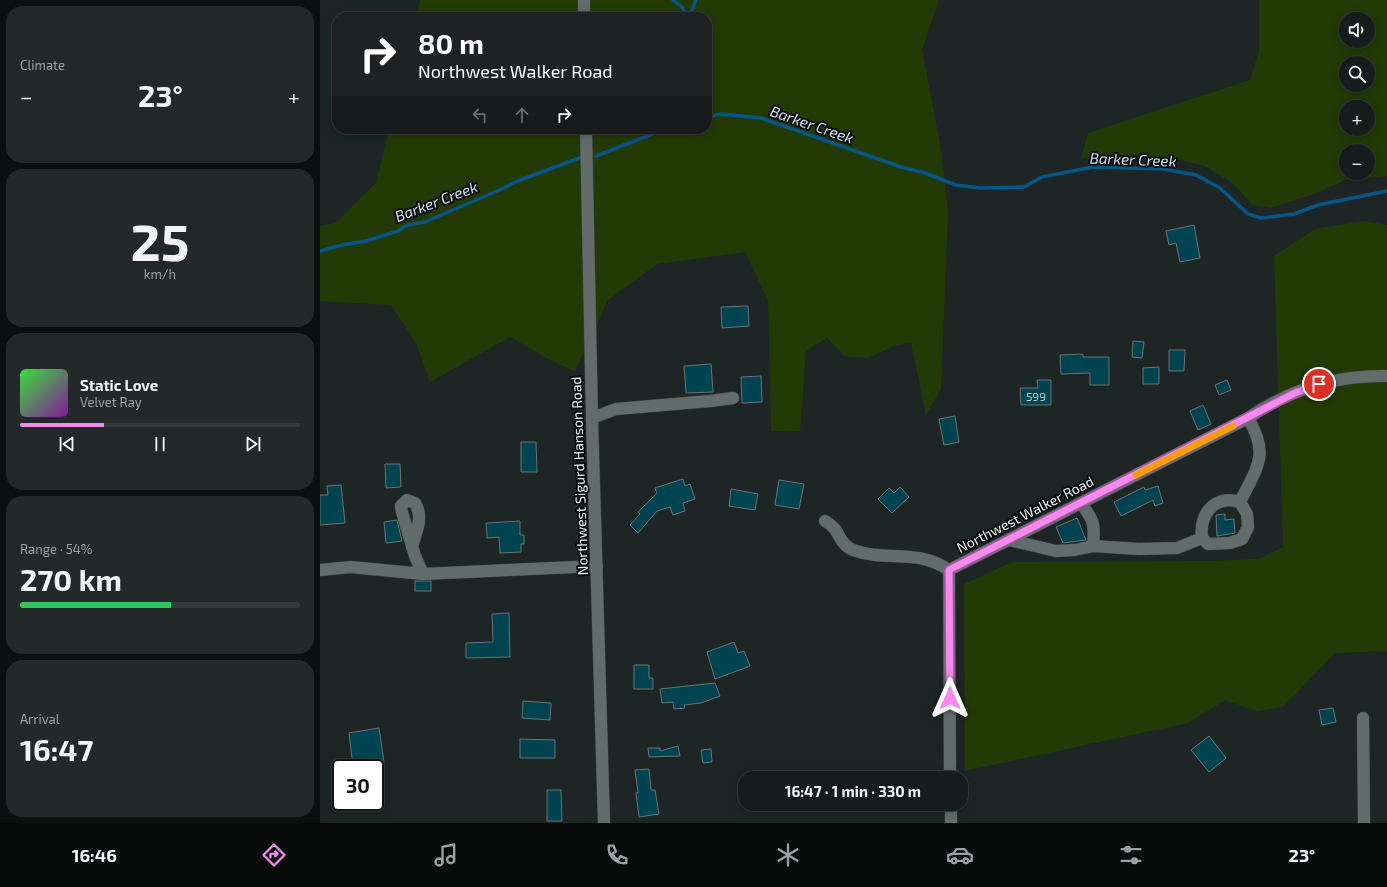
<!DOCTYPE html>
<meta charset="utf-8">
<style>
:root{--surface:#161c1c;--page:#232929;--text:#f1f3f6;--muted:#9ea1a3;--line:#353a3b;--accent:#f689ee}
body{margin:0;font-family:"Exo 2",sans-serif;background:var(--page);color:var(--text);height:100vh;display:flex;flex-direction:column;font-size:15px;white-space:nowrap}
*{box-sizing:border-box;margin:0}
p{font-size:13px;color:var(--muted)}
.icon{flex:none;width:22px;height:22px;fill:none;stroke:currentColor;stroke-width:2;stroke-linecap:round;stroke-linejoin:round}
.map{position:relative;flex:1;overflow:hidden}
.drawer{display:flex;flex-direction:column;gap:6px;padding:6px;background:#0c0f0f;width:320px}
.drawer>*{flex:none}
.banner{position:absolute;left:12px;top:12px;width:380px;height:122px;border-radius:16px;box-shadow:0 2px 10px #0003,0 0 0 1px var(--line);background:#202124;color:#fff;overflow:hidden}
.controls{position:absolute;left:1019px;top:12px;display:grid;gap:8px}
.controls a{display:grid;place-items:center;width:36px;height:36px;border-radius:50%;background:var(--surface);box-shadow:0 2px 10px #0003,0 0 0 1px var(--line);font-size:20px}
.speed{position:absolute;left:12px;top:759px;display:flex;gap:8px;font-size:20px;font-weight:700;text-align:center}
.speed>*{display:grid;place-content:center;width:52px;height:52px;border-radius:50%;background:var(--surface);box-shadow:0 2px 10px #0003,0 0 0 1px var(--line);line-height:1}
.speed .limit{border:2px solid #111;border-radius:6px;background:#fff;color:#111}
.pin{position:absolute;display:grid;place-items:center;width:34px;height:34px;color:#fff;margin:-17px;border:2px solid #fff;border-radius:50%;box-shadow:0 1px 4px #0007}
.me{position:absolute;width:44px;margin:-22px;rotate:0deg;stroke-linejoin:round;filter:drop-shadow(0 0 3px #0008)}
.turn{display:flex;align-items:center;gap:14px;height:84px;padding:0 20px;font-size:18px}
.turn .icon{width:52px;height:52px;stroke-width:2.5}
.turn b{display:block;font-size:28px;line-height:34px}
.lanes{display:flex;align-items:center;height:38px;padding:0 20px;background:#0003;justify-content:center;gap:20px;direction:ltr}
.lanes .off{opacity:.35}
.big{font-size:30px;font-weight:700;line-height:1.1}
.drawer .card{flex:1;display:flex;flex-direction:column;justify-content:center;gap:6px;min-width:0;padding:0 14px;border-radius:16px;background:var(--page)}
.drawer .dial{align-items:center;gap:0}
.dial b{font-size:52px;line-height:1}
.song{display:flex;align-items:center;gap:12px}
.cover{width:48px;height:48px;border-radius:6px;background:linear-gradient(135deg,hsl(120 70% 55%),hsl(290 70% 35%))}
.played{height:4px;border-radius:2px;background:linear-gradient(90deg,var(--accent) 30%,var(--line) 30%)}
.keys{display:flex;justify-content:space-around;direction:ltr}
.heat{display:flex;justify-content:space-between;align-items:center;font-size:22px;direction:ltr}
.charge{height:6px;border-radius:3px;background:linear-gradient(90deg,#34c759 54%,var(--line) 0)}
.trip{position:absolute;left:418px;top:771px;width:230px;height:40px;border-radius:16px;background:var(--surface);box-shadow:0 2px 10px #0003,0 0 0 1px var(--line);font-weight:700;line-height:40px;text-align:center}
.menu{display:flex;height:64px;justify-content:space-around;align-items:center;background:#090b0b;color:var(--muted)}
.menu .icon{width:28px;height:28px}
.menu .on{color:var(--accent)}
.menu b{font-size:18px;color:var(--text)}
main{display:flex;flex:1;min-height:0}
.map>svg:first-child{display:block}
.green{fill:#233a07;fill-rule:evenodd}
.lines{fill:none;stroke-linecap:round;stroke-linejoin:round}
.stream{stroke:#075688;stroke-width:3.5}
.building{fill:#004451;stroke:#6a7477}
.minor-casing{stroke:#3a4241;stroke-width:13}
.minor{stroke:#626c6b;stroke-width:12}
.route-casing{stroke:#a0599b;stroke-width:10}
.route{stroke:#f689ee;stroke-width:7}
.slow{stroke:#f59e0b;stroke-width:7}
.labels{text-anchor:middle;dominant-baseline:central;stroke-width:4;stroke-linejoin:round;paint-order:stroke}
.number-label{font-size:12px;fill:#b3c9cc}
.street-label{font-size:14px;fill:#eff5f5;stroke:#0a0e0e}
.water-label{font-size:15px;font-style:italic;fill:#cfe0ef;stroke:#0a0e0e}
</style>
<main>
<section class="drawer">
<div class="card"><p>Climate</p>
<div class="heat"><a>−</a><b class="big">23°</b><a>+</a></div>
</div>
<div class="card dial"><b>25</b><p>km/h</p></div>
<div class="card">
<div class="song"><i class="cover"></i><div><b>Static Love</b><p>Velvet Ray</p></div></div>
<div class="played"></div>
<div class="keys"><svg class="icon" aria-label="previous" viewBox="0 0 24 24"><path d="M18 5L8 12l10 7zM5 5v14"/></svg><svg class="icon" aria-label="pause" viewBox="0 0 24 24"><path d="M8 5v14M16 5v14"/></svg><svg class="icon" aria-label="next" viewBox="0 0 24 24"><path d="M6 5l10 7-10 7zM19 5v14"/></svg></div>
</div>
<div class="card"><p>Range · 54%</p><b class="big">270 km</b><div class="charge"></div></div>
<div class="card"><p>Arrival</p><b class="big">16:47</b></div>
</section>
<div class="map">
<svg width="1067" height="823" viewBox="0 0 1067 823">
<rect width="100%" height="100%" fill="#1d2625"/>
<g class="green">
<polygon points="100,0 619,0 602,49 621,150 628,213 621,389 606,415 591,343 576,345 548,358 524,356 507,338 486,351 480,431 451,431 448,300 425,252 337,264 288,300 255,371 230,360 190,337 110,382 96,343 71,305 0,301 0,226 15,223 56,183 69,129 387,129 387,17 96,17"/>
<path d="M 939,0 L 1067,0 L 1067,176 L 1025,180 L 997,193 L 950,208 L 933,205 L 911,182 L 885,166 L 848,157 L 761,158 L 768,133 L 930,80 L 939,51 ZM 1026,19 L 1048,19 L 1048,41 L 1026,41 ZM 1026,63 L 1048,63 L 1048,85 L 1026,85 ZM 1026,107 L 1048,107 L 1048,129 L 1026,129 ZM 1026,151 L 1048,151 L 1048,173 L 1026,173 Z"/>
<polygon points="1044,221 1067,225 1067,651 1015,653 963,707 937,711 905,700 868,723 645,771 644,584 692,562 887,561 938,559 963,547 954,256 995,229"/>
</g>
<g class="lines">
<g class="stream">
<polyline points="353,0 363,8 366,17"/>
<polyline points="369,17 376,0"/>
<polyline points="387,117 401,114 441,118 581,167 605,173 636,185 660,188 704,187 722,177 773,167 843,169 876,175 900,188 928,214 941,218 974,214 998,205 1067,191"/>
<polyline points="276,156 345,129"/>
<polyline points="0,251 22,245 46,241 78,231 87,225 105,222 184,188 195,182 262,157"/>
</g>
</g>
<g class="building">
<polygon points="874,225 880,258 860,262 856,243 849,245 846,231"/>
<polygon points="428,306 429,326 402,328 401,307"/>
<polygon points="813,341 824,342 822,358 812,357"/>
<polygon points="849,350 865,350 864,371 849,371"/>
<polygon points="763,354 763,357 789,357 789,385 770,385 770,373 741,374 740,355"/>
<polygon points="391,364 393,392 366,393 364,366"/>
<polygon points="839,367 839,384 823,384 823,368"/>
<polygon points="441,376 442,402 422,403 421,377"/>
<polygon points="717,380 731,380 731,405 701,405 700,388 718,388"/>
<polygon points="907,380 911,390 899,395 895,385"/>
<polygon points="883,405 891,424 878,430 870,411"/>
<polygon points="635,416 639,442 624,445 619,419"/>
<polygon points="201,442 216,442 217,472 201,472"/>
<polygon points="65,464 80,464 81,487 66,488"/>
<polygon points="363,479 365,486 370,484 375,499 363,503 365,511 353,515 350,507 337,511 318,533 310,525 320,514 318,512 337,493 335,488"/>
<polygon points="459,480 484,484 479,509 455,505"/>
<polygon points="21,485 25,523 0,525 0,495 8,495 7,486"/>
<polygon points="838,486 843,503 835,506 833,500 801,516 794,502 824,487 825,490"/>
<polygon points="580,487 589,497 572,513 558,499 569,488 574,493"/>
<polygon points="411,489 438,494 435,510 409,506"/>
<polygon points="905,514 905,520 914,519 915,533 897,536 896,515"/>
<polygon points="757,518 766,540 743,543 736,527"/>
<polygon points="77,520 82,541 66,543 64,522"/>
<polygon points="200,521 200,535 204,535 204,544 201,544 201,552 180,553 179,537 167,538 166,523"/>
<rect x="95" y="581" width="16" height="10"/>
<polygon points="189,613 190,657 146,658 146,643 173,642 172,614"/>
<polygon points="414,642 418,653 424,651 430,666 395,679 387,652"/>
<polygon points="314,665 329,665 329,678 333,678 333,689 314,689"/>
<polygon points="395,683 400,696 381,703 364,705 365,708 354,709 353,702 342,703 340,689"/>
<polygon points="203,701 231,703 230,720 202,718"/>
<polygon points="1013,708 1016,722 1002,725 999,710"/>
<polygon points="59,728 64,762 33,766 29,733"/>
<polygon points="889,736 906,758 889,772 871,750"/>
<polygon points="200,739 235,740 235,758 200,758"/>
<polygon points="358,746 360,756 329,757 328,748 340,748 340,751"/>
<polygon points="391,749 392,762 383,763 381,750"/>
<polygon points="329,769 331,790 335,790 339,814 319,817 316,793 318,792 315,770"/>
<polygon points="227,790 241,790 242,821 227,821"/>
</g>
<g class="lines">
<defs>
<g id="minor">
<polyline points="264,0 264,17"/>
<polyline points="266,129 272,418 284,823"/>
<polyline points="272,418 296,409 390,401 413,398"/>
<path d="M 761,503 C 774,521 775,524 773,546"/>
<path d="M 505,521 C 509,523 512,526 515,529 C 520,537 523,546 533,550 C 566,562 596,548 629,570"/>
<path d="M 882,538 C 879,514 895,494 920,502"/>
<path d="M 689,540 L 736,551 L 755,550 L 773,546 L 819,549 L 857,548 L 882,538 L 888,544 L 910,543 L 922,539 L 928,527 L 927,514 L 920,502 C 937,467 950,455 928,418"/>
<path d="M 92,547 C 96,532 104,517 95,503 L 87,500 L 81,506 L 82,512 L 95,556 L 103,574"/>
<polyline points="0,570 31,567 103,574 277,566"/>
<polyline points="1043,718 1044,823"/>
<path d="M 630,778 L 629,570 L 928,418 C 969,390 1017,375 1067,376"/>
<polyline points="631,804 631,823"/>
</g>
</defs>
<use href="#minor" class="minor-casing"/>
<use href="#minor" class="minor"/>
</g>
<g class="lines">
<defs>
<polyline id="route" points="630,698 629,570 975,393 999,384"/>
</defs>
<use href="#route" class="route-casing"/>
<use href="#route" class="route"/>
<polyline class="slow" points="816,475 913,426"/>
</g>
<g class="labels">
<g class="number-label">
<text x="716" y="396">599</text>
</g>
<g class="street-label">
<text transform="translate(259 476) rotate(-92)">Northwest Sigurd Hanson Road</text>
<text transform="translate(705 514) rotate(-27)">Northwest Walker Road</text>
</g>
<g class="water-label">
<text transform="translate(492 124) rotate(19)">Barker Creek</text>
<text transform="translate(813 159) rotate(2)">Barker Creek</text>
<text transform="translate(116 201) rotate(-21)">Barker Creek</text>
</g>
</g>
</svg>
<div class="controls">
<a><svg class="icon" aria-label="sound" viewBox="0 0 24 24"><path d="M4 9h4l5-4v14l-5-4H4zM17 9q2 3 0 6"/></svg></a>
<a><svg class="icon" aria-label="search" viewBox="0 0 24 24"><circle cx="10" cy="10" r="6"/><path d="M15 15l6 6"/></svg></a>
<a>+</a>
<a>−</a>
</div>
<div class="speed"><div class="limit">30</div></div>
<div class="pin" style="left:999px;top:384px;background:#d93025"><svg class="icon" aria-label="arrive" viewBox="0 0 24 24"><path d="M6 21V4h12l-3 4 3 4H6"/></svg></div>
<svg class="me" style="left:630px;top:698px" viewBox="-20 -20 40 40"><path d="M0-17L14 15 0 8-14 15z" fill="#f689ee" stroke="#fff" stroke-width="4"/></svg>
<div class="trip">16:47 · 1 min · 330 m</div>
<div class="banner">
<div class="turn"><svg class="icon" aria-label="right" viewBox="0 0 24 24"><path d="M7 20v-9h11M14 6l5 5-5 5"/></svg><div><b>80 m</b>Northwest Walker Road</div></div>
<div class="lanes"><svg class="icon off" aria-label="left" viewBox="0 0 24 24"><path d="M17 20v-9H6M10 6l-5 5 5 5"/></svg><svg class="icon off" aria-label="ahead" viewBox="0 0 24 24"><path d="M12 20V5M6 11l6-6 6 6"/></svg><svg class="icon" aria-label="right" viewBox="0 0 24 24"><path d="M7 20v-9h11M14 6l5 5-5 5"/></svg></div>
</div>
</div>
</main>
<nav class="menu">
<b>16:46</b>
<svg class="icon on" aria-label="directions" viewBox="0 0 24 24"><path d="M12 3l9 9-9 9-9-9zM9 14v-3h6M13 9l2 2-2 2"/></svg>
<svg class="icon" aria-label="music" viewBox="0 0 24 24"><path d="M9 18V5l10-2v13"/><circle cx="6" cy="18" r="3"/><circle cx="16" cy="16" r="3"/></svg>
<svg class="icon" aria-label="phone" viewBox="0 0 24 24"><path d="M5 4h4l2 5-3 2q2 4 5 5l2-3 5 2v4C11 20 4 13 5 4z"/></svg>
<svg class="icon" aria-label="climate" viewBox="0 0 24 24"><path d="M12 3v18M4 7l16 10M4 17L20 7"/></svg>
<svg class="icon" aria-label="car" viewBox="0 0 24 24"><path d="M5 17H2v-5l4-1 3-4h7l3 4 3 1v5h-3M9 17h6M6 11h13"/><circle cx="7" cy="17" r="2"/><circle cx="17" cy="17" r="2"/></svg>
<svg class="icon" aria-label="filters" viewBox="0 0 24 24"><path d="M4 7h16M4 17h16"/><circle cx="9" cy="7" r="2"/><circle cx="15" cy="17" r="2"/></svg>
<b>23°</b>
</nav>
